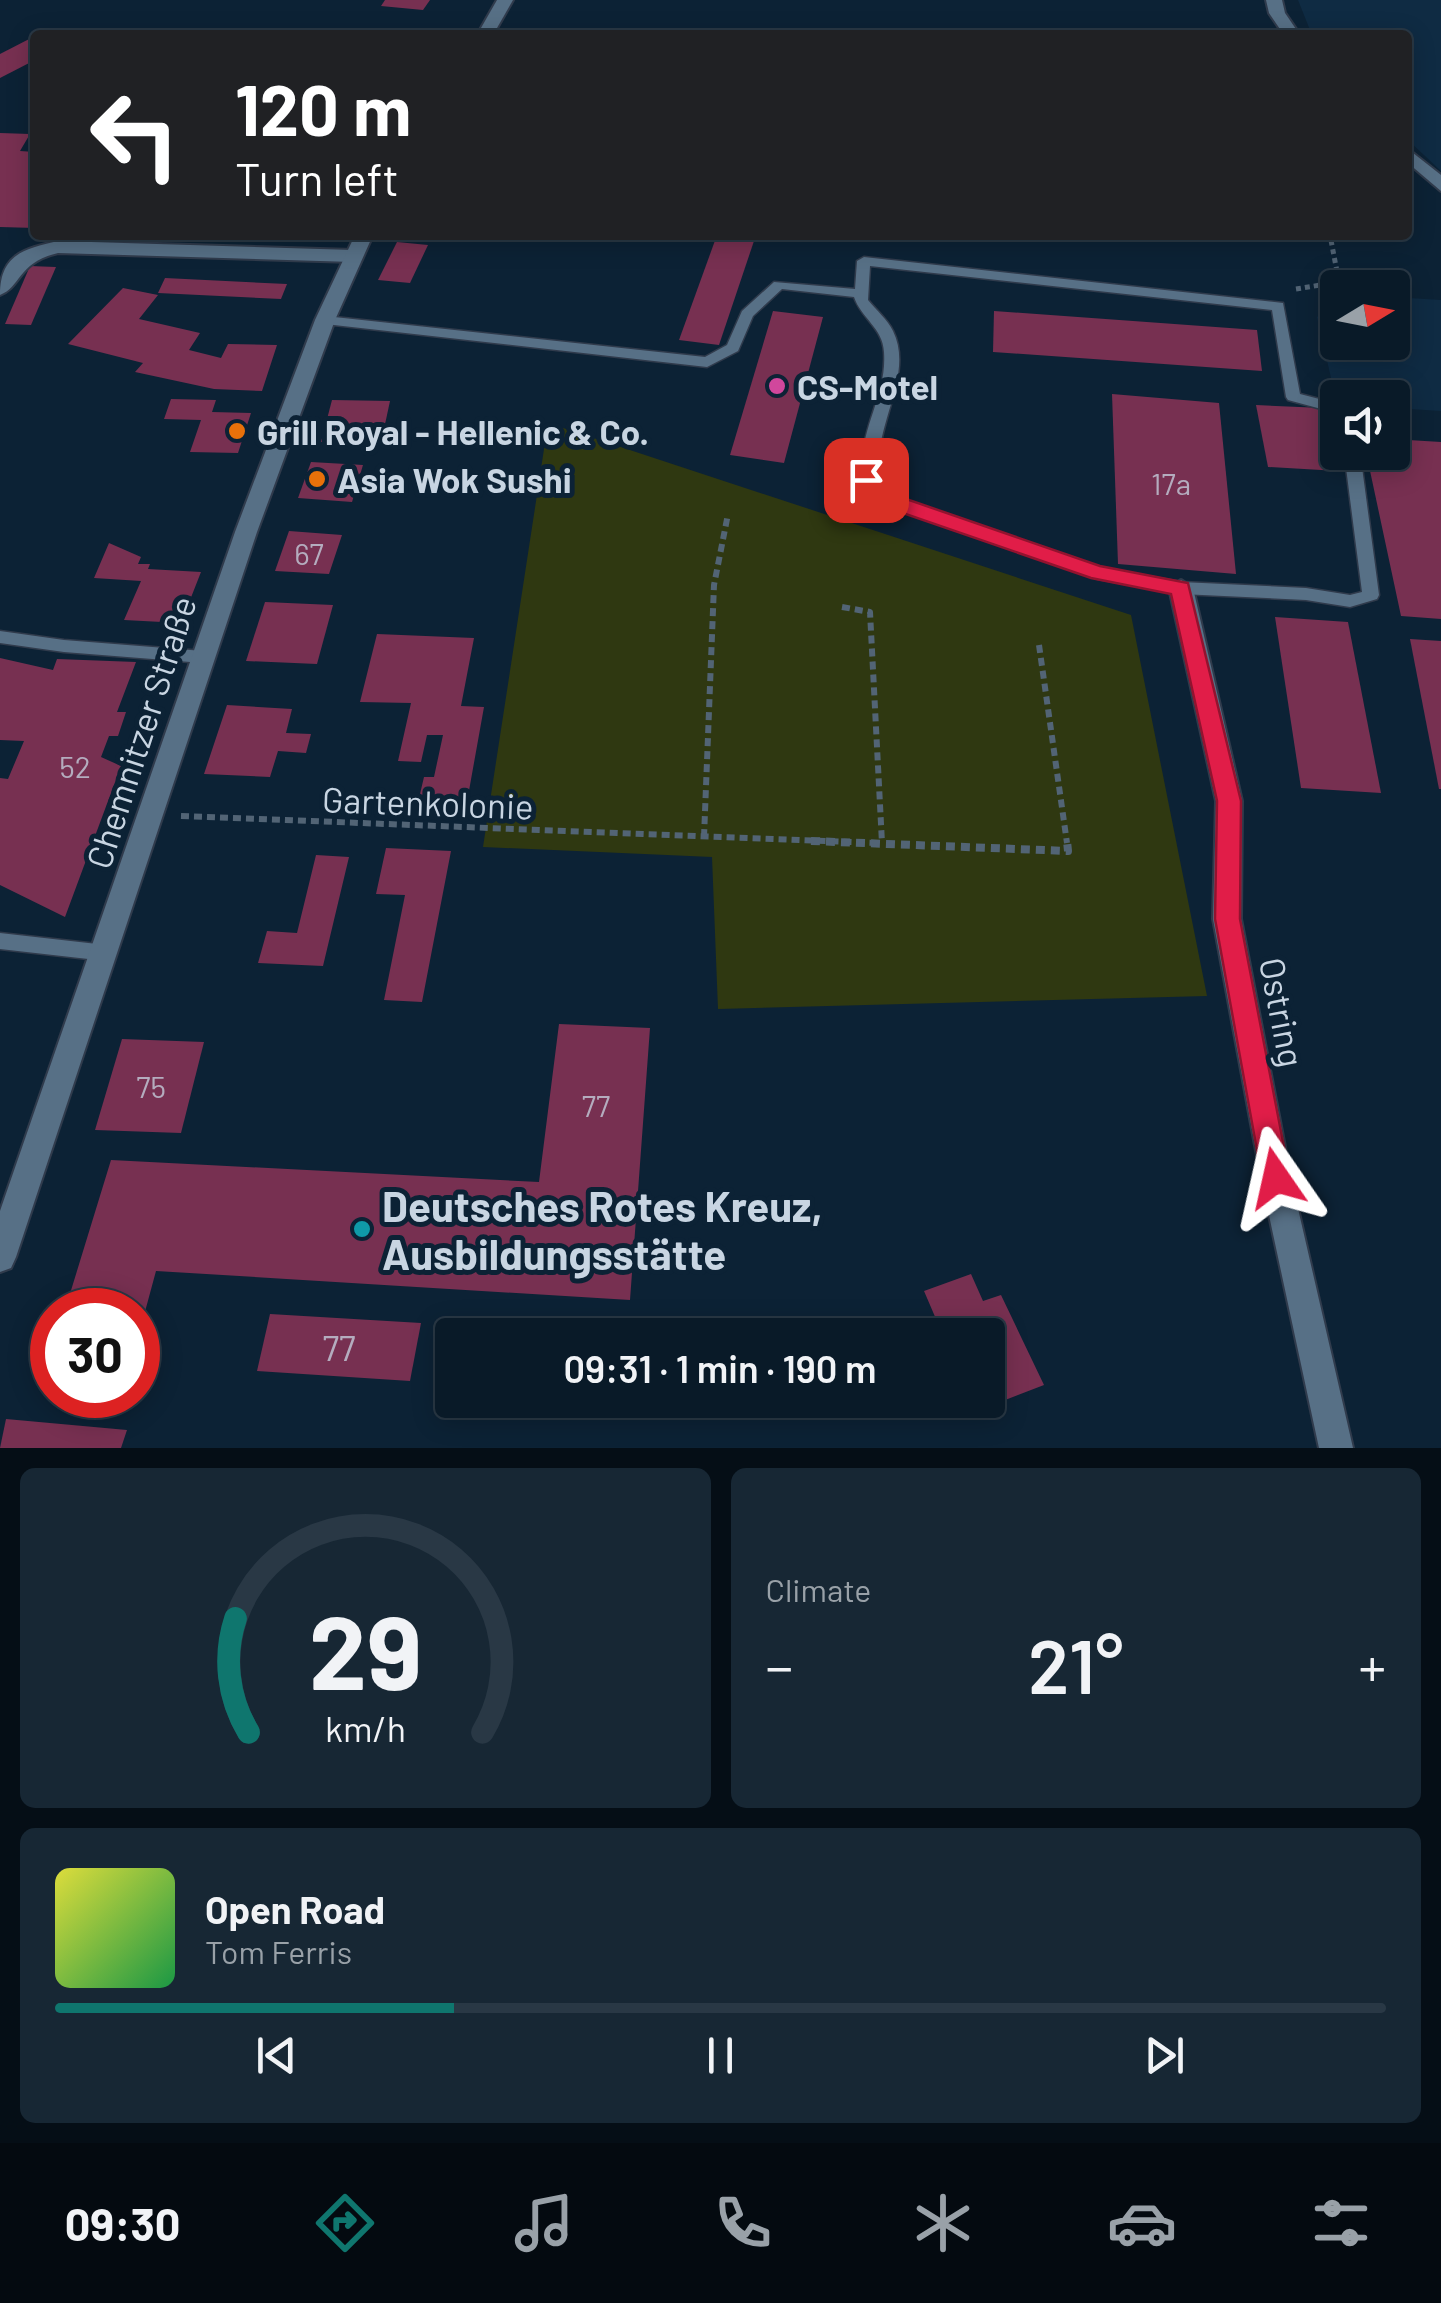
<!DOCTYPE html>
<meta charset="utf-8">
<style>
:root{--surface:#091a28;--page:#172734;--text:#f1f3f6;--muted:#99a1a8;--line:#293845;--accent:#0f766e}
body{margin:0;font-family:Barlow,sans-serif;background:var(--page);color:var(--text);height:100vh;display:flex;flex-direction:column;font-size:38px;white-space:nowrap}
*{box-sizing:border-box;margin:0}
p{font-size:32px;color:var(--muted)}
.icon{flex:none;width:55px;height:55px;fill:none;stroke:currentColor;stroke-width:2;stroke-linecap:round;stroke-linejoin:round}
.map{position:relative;height:1448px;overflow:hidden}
.panel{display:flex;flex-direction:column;gap:20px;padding:20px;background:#050e16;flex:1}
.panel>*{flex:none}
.top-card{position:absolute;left:30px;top:30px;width:1382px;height:210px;border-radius:10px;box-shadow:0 5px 25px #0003,0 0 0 2px var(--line);background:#202124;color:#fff;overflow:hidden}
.needle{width:65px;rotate:80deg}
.buttons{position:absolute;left:1320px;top:270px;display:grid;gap:20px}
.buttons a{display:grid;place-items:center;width:90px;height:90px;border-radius:10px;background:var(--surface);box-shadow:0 5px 25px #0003,0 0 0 2px var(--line);font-size:50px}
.speed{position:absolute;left:30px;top:1288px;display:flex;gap:20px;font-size:50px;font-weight:700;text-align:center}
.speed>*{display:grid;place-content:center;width:130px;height:130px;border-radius:50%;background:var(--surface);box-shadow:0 5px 25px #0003,0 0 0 2px var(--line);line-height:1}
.speed .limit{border:15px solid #d22;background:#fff;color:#111}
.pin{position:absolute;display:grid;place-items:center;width:85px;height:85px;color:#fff;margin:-42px;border-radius:20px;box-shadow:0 5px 15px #0006}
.me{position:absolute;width:110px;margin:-55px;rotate:349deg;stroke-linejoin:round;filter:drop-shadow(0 0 8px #0008)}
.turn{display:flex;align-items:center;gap:35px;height:210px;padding:0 40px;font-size:45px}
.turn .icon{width:130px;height:130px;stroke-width:2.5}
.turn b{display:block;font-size:70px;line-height:85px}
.big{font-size:75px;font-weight:600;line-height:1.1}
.panel .card{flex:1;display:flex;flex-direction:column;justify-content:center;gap:15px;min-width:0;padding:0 35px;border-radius:15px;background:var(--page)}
.panel .dial{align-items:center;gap:0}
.dial svg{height:260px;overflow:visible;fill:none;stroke:var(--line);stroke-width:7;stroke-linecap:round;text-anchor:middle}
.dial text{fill:var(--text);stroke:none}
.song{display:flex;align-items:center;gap:30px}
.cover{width:120px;height:120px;border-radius:15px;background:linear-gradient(135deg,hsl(60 70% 55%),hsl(140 70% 35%))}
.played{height:10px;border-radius:5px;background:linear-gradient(90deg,var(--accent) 30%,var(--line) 30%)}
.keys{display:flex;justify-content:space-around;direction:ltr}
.heat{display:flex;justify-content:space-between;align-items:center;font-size:55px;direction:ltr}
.panel .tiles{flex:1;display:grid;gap:20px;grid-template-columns:1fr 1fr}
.card:last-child{grid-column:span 2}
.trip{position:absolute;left:435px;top:1318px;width:570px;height:100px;border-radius:10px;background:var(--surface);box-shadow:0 5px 25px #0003,0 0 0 2px var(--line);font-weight:600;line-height:100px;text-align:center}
.tabs{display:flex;height:160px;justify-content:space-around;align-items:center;background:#040a10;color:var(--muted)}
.tabs .icon{width:70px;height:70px}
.tabs .selected{color:var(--accent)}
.tabs b{font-size:45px;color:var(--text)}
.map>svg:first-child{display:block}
.built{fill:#0f2b43}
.green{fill:#2f3811}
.building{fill:#773051}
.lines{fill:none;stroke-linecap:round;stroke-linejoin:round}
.lane-casing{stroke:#303b4c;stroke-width:3}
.street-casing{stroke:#303b4c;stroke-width:4}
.secondary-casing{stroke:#303b4c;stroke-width:4}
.path-far2{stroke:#526475;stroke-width:5;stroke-dasharray:5 4;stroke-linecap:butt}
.path-far1{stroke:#526475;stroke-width:6;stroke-dasharray:8 5;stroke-linecap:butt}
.path{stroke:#526475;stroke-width:8;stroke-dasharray:9 6;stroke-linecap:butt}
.lane{fill:#577086;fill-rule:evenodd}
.street{fill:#577086;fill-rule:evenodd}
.secondary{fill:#577086;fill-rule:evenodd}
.route{fill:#e11d48;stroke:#92132f;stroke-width:2.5}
.hotel-dot{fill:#d1479c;stroke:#0c2235;stroke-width:4}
.food-dot{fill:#e8710a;stroke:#0c2235;stroke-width:4}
.culture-dot{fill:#0f9aa8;stroke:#0c2235;stroke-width:4}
.labels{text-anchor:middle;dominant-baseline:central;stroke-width:10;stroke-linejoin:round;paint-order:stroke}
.number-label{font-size:30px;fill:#b4acbe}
.poi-label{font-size:35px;font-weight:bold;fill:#c8d5e2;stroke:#0c2235;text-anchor:start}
.street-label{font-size:35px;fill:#c8d5e2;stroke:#0c2235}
.near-number-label{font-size:35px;fill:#b4acbe}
.near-poi-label{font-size:42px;font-weight:bold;fill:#c8d5e2;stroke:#0c2235;text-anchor:start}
</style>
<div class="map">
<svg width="1441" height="1448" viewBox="0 0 1441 1448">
<rect width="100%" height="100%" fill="#0c2235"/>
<g class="built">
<polygon points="1298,0 1441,0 1441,171 1408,140 1408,35 1312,35"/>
<polygon points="1393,297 1441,300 1441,411 1393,408 1392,398 1338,398 1337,404 1317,317 1337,303 1338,342 1392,342"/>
</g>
<polygon class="green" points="548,423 1131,615 1207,996 718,1009 712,857 483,847"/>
<g class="building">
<polygon points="385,0 430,0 423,10 381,6"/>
<polygon points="35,36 35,60 0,78 0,54"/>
<polygon points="0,133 30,134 20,151 35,152 35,228 0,227"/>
<polygon points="717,235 756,235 719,345 679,340"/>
<polygon points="397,242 428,245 410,283 378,280"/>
<polygon points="30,266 56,267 31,325 5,324"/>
<polygon points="165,278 287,284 281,299 158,293"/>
<polygon points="123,288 158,295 139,319 200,333 189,350 221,358 228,344 277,345 262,391 214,389 135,372 143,363 68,344"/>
<polygon points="773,311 823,317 784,463 730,455"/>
<polygon points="994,311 1257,330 1262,371 993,352"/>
<polygon points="1112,394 1219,403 1236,574 1118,564"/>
<polygon points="171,399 216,400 212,412 251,413 238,453 190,452 201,420 164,419"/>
<polygon points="332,400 390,401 381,443 321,442"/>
<polygon points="1256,405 1323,408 1338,471 1268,467"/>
<polygon points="1392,439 1441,442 1441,619 1401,616 1366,452 1392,452"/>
<polygon points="311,462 363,465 352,502 298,498"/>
<polygon points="289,531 342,535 329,574 275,571"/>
<polygon points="109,543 141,557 138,564 150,564 148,569 201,572 181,623 124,620 141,581 94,578"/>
<polygon points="265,602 333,605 317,664 246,661"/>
<polygon points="1275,617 1348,622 1381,793 1301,788"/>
<polygon points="377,634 474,638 461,706 484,707 465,813 416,811 424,777 434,777 443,735 427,735 421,762 398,761 411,703 360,702"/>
<polygon points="1410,639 1441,641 1441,789 1439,789"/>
<polygon points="0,658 53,670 57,659 136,662 117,712 126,712 118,736 109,736 101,757 121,766 65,917 0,885 0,778 8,779 24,741 0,740"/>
<polygon points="227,705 292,709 286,733 311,734 306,753 278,751 270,777 204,774"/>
<polygon points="386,848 451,851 422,1002 384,1000 405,895 376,894"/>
<polygon points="316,855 349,857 323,966 258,963 267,931 297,933"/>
<polygon points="559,1024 650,1028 630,1300 156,1271 143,1319 138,1319 138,1310 65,1310 111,1160 539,1182"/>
<polygon points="122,1039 204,1042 181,1133 95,1130"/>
<polygon points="971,1274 983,1301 1001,1295 1044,1385 959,1418 951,1400 988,1400 988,1335 923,1335 918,1325 936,1319 924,1291"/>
<polygon points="270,1314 421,1323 410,1381 257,1371"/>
<polygon points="6,1419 127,1430 121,1448 0,1448"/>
</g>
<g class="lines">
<defs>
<g id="lane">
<path d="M 864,257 L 1283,303 L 1300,394 L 1335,403 L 1338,418 L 1325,410 L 1288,400 L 1286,397 L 1272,310 L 870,266 L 868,300 C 876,310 888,320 893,331 C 917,380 863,437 883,493 L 1100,568 L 1181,582 L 1306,588 L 1350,595 L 1362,592 L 1344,452 L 1360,452 L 1379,595 L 1377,599 L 1350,607 L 1306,600 L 1181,594 L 1098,579 L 871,500 C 844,445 888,405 884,352 C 883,328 861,318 854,297 L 782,289 L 753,316 L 738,351 L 707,367 L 325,324 L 318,320 L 325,316 L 705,357 L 727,345 L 742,311 L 774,282 L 855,289 L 857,261 Z"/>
<polygon points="0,631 64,640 203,651 211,657 203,663 64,652 0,643"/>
<polygon points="0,933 106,945 113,947 116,953 113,959 106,961 0,949"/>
</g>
<g id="street">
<polygon points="1266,0 1282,0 1285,13 1300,35 1284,35 1269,13"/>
<polygon points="1408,149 1441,175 1441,191 1408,163"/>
<path d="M 58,241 L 353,250 L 363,256 L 353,262 L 58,253 C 18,262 21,287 0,295 C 0,255 23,249 58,241 Z"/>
<polygon points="1181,580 1193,588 1242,801 1241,919 1291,1178 1353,1448 1319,1448 1261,1178 1213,919 1216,801 1169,588"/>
</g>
<g id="secondary">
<polygon points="497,0 513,0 493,35 477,35"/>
<polygon points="355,235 373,235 335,320 257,532 16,1257 11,1268 0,1272 0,1211 235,532 315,320"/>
</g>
</defs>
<use href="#lane" class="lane-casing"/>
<use href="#street" class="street-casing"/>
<use href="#secondary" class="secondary-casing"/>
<polyline class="path-far2" points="1296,289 1339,282 1330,235"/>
<g class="path-far1">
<polyline points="842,607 870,612 882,843"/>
<polyline points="1039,645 1067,843"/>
<polyline points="181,816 875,843"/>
<polyline points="704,837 714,585 728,514"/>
</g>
<polyline class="path" points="811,841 1068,851 1067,841"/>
<use href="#lane" class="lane"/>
<use href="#street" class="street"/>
<use href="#secondary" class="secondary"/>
</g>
<polygon class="route" points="866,473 873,475 883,491 1100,566 1188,583 1241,801 1240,919 1290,1178 1286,1187 1276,1191 1266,1187 1262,1178 1215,919 1217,801 1171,594 1091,578 868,501 856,480"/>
<circle class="hotel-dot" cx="777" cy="386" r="10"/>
<g class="food-dot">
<circle cx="237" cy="431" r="10"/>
<circle cx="317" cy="479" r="10"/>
</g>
<circle class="culture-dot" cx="362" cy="1229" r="10"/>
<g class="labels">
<g class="number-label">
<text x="1171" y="483">17a</text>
<text x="309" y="553">67</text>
<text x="75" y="766">52</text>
<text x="151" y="1086">75</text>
<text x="596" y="1105">77</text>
</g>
<g class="poi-label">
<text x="797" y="386">CS-Motel</text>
<text x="257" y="431">Grill Royal - Hellenic &amp; Co.</text>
<text x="337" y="479">Asia Wok Sushi</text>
</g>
<g class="street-label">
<text transform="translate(140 732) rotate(-72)">Chemnitzer Straße</text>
<text transform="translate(428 802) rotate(2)">Gartenkolonie</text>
<text transform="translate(1283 1012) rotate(79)">Ostring</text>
</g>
<g class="near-number-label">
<text x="339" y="1347">77</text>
</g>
<g class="near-poi-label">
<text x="382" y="1205">Deutsches Rotes Kreuz,<tspan x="382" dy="48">Ausbildungsstätte</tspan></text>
</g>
</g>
</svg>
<div class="buttons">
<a><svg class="needle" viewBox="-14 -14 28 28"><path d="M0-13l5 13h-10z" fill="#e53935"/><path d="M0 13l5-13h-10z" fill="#99a1a8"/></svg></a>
<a><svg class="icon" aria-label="sound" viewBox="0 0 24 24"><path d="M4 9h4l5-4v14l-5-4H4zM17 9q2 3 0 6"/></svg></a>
</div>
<div class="speed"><div class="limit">30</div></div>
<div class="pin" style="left:866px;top:480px;background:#d93025"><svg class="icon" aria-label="arrive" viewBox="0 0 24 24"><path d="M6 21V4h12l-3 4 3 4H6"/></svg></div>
<svg class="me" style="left:1276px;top:1178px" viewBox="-20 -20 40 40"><path d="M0-17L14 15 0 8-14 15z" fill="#e11d48" stroke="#fff" stroke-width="4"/></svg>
<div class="trip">09:31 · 1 min · 190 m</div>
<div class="top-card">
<div class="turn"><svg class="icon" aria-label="left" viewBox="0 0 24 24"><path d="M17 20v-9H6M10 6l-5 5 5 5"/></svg><div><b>120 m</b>Turn left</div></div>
</div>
</div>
<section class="panel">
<div class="tiles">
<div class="card dial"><svg viewBox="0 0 100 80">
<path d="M14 69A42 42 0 1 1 86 69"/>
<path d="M14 69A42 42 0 0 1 10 34" stroke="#0f766e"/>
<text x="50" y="56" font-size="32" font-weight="700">29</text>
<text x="50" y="72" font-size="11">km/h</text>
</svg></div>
<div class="card"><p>Climate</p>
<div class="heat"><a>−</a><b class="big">21°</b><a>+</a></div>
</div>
<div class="card">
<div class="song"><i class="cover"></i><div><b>Open Road</b><p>Tom Ferris</p></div></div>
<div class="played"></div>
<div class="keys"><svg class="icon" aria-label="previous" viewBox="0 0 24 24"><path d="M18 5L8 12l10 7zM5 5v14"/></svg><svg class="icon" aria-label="pause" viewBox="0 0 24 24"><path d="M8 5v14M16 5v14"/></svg><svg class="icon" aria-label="next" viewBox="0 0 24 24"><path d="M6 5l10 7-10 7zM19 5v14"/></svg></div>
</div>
</div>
</section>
<nav class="tabs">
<b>09:30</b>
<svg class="icon selected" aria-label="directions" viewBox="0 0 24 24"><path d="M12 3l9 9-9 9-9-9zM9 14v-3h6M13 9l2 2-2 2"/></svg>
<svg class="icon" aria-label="music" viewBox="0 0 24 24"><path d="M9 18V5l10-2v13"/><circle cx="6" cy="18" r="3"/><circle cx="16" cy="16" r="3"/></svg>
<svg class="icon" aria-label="phone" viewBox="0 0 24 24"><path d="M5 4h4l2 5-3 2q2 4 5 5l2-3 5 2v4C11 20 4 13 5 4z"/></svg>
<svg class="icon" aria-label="climate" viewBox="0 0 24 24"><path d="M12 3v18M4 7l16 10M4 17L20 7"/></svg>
<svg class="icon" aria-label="car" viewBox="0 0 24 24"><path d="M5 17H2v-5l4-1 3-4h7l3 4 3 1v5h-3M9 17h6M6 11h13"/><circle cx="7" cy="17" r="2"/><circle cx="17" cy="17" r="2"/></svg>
<svg class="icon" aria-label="filters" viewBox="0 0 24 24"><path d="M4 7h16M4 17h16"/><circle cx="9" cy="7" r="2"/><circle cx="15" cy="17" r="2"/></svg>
</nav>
